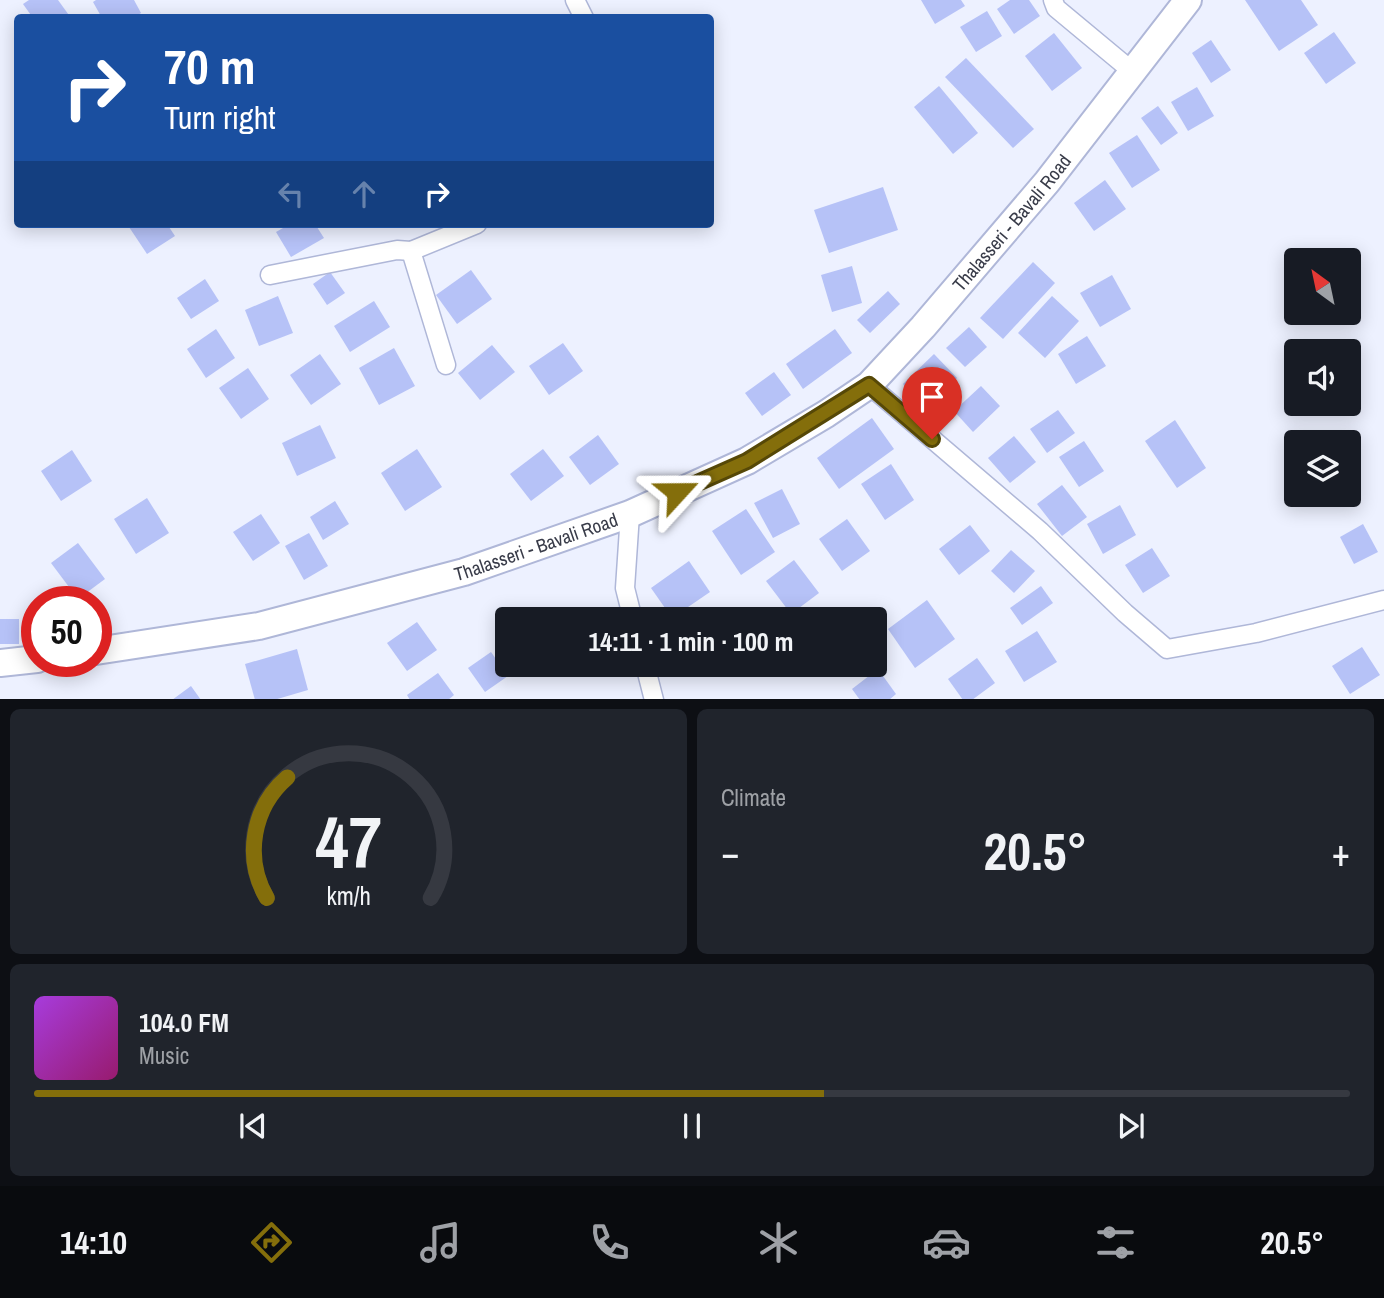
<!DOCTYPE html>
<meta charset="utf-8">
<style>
:root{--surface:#171b24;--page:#20242c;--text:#f1f3f6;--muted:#9ea1a6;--line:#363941;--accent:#846e0b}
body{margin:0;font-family:"Archivo Narrow",sans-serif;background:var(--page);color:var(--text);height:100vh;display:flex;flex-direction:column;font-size:26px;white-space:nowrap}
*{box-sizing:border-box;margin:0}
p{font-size:23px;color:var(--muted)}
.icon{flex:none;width:38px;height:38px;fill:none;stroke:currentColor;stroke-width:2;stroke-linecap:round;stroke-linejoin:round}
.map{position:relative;height:699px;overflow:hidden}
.details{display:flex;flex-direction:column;gap:10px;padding:10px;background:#0d0f14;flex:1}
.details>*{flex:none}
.banner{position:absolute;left:14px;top:14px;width:700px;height:214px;border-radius:7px;box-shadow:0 4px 18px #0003;background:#1a4fa0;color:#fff;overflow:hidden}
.needle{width:46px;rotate:327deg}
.tools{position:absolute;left:1284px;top:248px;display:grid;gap:14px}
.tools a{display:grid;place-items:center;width:77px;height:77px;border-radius:7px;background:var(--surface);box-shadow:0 4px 18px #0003;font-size:35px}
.speed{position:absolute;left:21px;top:586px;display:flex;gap:14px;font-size:35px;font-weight:700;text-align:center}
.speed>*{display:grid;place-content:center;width:91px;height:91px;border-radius:50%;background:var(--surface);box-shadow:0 4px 18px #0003;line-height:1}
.speed .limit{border:10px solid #d22;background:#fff;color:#111}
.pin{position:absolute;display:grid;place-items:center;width:60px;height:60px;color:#fff;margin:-72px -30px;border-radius:50% 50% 50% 0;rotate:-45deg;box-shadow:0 0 7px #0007}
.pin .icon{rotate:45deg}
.me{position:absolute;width:77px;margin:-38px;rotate:66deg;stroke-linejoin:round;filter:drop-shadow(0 0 5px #0008)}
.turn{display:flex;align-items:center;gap:24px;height:147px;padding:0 35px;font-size:32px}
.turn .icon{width:91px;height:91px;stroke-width:2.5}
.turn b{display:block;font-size:49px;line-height:60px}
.lanes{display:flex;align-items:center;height:66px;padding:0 35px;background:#0003;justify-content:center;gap:35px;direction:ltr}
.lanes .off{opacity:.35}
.big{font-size:52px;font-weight:700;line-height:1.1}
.details .tile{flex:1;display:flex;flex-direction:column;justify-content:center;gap:10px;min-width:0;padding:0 24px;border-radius:10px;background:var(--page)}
.details .dial{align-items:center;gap:0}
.dial svg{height:182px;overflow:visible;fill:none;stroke:var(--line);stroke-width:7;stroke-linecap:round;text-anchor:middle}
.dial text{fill:var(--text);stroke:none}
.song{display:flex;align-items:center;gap:21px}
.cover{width:84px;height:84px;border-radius:10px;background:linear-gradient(135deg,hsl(280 70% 55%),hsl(320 70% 35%))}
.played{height:7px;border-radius:4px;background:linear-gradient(90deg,var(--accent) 60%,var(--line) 60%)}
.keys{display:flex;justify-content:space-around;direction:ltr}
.heat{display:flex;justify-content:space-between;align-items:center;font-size:38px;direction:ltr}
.details .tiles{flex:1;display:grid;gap:10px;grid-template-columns:1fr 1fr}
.tile:last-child{grid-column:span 2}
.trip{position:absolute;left:495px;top:607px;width:392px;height:70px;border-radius:7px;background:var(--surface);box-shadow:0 4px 18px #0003;font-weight:700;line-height:70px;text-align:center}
.dock{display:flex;height:112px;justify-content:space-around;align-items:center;background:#090b0e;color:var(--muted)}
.dock .icon{width:49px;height:49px}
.dock .active{color:var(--accent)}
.dock b{font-size:32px;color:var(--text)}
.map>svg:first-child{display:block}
.building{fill:#b6c2f7}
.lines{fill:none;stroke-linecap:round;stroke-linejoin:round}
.minor-casing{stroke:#afb7d8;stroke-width:21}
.secondary-casing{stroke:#afb7d8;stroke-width:30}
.minor{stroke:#fff;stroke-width:18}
.secondary{stroke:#fff;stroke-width:26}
.route-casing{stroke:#564807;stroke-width:18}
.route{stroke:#846e0b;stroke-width:12}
.labels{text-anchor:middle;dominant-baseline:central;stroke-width:5;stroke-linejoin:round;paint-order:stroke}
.street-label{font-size:19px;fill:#393c49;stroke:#fff}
</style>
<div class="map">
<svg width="1384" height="700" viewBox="0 0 1384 700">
<rect width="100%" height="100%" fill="#edf1ff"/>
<g class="building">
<polygon points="29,0 58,0 71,18 33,18 23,4"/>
<polygon points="96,0 134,0 141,13 133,18 102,18 93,2"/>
<polygon points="921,0 961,0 965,6 935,24"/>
<polygon points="1010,0 1029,0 1040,16 1014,34 997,9"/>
<polygon points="1245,0 1301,0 1318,25 1279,51"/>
<polygon points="987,11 1002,36 976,52 960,27"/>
<polygon points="1334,32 1356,63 1326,84 1304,53"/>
<polygon points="1054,33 1082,68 1052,91 1025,56"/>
<polygon points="1211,40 1231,70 1211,83 1192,53"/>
<polygon points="966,58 1034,129 1013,148 945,77"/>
<polygon points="939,86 978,133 953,154 914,107"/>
<polygon points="1197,87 1214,116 1188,131 1171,102"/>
<polygon points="1158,106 1178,133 1161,145 1141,118"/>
<polygon points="1137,135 1160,170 1132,188 1109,153"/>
<polygon points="1105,180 1126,209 1094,231 1074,203"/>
<polygon points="883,187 898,230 829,253 814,210"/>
<polygon points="127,224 167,224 175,236 147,254"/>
<polygon points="290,224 315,224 324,238 291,257 276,232"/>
<polygon points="1033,262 1055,283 1003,339 980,318"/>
<polygon points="852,266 862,303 832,312 821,275"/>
<polygon points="471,270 492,299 457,324 436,295"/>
<polygon points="330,272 345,293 327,305 313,284"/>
<polygon points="1112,275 1131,309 1100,327 1080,293"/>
<polygon points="205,279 219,301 191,319 177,298"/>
<polygon points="888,291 900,304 870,333 857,320"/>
<polygon points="278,296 293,333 259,346 245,310"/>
<polygon points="1052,296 1079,321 1045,358 1018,333"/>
<polygon points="374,301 390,327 350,352 334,326"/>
<polygon points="969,327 987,347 965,367 946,348"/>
<polygon points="216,329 235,358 206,378 187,349"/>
<polygon points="835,329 852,353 803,389 786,364"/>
<polygon points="1087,336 1106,366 1076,384 1058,354"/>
<polygon points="563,343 583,371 549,395 529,366"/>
<polygon points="492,345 515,372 480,400 458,373"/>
<polygon points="394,348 415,386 379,405 359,368"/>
<polygon points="320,354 341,384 311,405 290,375"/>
<polygon points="934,354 957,378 927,408 903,384"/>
<polygon points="248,368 269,399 241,419 219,388"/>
<polygon points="774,372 791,395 762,416 745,393"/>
<polygon points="981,386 1000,406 973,432 954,411"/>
<polygon points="1058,410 1075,433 1047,453 1030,429"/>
<polygon points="872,418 894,449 839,489 817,458"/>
<polygon points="1175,420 1206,468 1177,488 1145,441"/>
<polygon points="320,425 336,458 297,476 282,443"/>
<polygon points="598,435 619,464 590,485 569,457"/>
<polygon points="1014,436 1036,462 1010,483 988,458"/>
<polygon points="1084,441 1104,471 1079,487 1059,457"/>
<polygon points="417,449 442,487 405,511 381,473"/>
<polygon points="543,449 564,476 531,501 510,474"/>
<polygon points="72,450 92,481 61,501 41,471"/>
<polygon points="891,464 914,500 885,520 861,484"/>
<polygon points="1062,485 1087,517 1062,536 1037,504"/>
<polygon points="782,489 800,524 773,538 754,503"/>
<polygon points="147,498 169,533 136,554 114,519"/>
<polygon points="335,501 349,524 323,540 310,517"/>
<polygon points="1120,505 1136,535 1103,554 1087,524"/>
<polygon points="746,509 775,552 741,575 712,531"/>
<polygon points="261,514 280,543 253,561 233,532"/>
<polygon points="847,519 870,551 842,571 819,539"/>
<polygon points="1363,524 1378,552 1354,564 1340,537"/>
<polygon points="970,525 990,551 959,575 939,549"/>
<polygon points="309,533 328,566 304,580 285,546"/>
<polygon points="78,543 105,579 78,599 51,563"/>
<polygon points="1152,548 1170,576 1143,593 1125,565"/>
<polygon points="1011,550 1035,571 1014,593 991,571"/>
<polygon points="794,560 819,593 791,614 766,581"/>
<polygon points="689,561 710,592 672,618 651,588"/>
<polygon points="1041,586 1053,603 1022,625 1010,608"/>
<polygon points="927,600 955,639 915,668 888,629"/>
<rect x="0" y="619" width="19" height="25"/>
<polygon points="417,622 437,650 407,671 387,643"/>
<polygon points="1037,631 1057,662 1024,682 1005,651"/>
<polygon points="1362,647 1380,675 1350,694 1332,666"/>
<polygon points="297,649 308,690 274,700 255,700 245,664"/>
<polygon points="491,652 508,676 485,692 468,668"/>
<polygon points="977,658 995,683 972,700 963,700 948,679"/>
<polygon points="878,669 896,694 889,700 860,700 852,689"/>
<polygon points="438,673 454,695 448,700 410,700 407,695"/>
<polygon points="191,686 201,700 172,700"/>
</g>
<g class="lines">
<defs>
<g id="minor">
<polyline points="575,0 584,18"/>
<polyline points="1053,0 1056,8 1133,72"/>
<polyline points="411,251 446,365"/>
<polyline points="270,275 397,250 411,251 477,224"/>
<polyline points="869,385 1040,531 1125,613 1167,649 1256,633 1384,600"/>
<polyline points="630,514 625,588 633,620"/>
<polyline points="645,665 654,700"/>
</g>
<g id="secondary">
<path id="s1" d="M 96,651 L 259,626 L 464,572 L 630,514 L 747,461 L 826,414 L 869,385 L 923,327 L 1047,182 L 1188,0"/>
<polyline points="0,663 37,659"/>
</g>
</defs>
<use href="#minor" class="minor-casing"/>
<use href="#secondary" class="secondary-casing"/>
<use href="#minor" class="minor"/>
<use href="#secondary" class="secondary"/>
</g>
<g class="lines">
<defs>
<polyline id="route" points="677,492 747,461 869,385 932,439"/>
</defs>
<use href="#route" class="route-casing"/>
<use href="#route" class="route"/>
</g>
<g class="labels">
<g class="street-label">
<text stroke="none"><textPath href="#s1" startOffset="1041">Thalasseri - Bavali Road</textPath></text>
<text stroke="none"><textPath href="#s1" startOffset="453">Thalasseri - Bavali Road</textPath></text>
</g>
</g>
</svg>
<div class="tools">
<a><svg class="needle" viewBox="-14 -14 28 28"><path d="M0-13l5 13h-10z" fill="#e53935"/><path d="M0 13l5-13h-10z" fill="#9ea1a6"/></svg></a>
<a><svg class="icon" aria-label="sound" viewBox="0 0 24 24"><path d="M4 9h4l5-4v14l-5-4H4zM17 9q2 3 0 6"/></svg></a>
<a><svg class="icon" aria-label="layers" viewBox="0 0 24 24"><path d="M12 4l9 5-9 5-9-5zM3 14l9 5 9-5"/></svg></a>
</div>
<div class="speed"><div class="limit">50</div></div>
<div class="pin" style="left:932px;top:439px;background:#d93025"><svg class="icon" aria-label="arrive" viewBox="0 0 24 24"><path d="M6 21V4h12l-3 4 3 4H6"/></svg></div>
<svg class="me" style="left:677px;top:492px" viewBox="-20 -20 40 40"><path d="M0-17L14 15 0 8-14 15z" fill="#846e0b" stroke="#fff" stroke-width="4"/></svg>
<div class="trip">14:11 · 1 min · 100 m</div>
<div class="banner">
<div class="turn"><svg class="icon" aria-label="right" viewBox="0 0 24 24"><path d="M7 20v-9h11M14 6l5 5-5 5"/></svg><div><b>70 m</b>Turn right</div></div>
<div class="lanes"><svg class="icon off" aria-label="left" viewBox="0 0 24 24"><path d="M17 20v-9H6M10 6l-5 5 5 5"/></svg><svg class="icon off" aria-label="ahead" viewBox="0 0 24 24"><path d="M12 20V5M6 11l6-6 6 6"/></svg><svg class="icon" aria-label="right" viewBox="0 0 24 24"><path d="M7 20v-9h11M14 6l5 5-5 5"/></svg></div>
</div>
</div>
<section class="details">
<div class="tiles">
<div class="tile dial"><svg viewBox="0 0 100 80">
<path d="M14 69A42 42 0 1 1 86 69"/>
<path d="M14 69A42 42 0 0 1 23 16" stroke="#846e0b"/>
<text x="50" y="56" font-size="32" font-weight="700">47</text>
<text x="50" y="72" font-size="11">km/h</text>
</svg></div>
<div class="tile"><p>Climate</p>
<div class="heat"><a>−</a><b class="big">20.5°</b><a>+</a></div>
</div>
<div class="tile">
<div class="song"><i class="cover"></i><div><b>104.0 FM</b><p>Music</p></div></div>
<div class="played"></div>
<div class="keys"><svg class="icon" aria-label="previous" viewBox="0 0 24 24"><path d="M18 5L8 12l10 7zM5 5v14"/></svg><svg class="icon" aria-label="pause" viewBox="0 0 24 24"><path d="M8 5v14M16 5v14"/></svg><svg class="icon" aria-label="next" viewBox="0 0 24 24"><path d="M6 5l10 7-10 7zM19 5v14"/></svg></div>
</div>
</div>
</section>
<nav class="dock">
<b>14:10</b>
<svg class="icon active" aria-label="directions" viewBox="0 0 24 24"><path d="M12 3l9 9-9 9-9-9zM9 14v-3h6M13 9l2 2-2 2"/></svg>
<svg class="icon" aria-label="music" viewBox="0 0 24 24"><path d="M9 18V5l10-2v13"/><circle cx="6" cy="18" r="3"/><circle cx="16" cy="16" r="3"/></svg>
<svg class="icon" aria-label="phone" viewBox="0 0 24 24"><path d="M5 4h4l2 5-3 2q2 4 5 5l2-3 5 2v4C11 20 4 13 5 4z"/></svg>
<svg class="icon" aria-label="climate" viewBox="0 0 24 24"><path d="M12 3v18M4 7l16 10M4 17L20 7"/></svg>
<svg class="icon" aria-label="car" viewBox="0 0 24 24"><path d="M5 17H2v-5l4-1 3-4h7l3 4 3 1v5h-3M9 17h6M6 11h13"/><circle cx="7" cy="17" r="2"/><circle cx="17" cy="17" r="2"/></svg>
<svg class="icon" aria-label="filters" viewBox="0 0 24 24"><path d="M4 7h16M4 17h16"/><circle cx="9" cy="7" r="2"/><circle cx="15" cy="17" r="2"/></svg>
<b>20.5°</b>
</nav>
